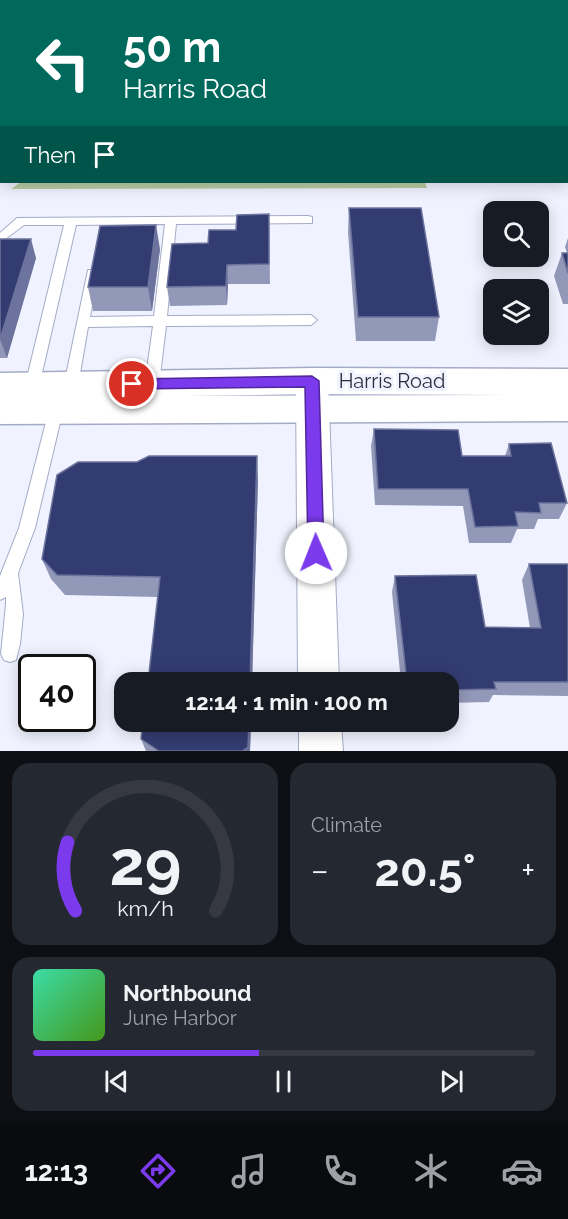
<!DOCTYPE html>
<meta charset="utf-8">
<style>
:root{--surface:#171b24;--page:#242831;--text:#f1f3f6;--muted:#9ea1a6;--line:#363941;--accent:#7c3aed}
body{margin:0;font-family:Raleway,sans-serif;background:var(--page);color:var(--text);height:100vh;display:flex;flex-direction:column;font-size:22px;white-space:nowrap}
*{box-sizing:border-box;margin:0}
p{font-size:20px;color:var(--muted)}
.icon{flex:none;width:33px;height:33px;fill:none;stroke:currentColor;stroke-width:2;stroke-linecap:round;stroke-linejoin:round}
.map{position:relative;height:751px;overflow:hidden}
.sheet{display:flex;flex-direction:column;gap:12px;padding:12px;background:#0d0f14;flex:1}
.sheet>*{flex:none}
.hud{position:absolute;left:0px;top:0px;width:568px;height:183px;box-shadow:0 3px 15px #0003;background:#00695c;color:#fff;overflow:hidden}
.controls{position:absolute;left:483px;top:201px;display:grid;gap:12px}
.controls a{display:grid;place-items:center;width:66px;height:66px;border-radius:12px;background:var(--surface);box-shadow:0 3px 15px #0003;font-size:30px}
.speed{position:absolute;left:18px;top:654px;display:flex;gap:12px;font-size:30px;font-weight:700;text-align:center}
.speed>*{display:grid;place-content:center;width:78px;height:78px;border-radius:50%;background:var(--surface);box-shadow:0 3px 15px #0003;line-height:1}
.speed .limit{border:3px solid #111;border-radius:9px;background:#fff;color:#111}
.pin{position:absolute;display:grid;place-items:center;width:51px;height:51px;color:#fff;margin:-26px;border:3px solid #fff;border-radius:50%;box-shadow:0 2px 6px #0007}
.me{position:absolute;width:66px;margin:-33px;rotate:359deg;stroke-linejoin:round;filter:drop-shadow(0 0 4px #0008)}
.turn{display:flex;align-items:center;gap:21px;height:126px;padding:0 24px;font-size:27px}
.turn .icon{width:78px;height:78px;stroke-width:2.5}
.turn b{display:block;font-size:42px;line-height:51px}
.then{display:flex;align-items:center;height:57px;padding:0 24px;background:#0003;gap:12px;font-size:22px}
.big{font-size:45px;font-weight:700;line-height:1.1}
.sheet .tile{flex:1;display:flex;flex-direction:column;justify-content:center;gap:9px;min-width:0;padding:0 21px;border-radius:18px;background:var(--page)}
.sheet .dial{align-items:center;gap:0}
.dial svg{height:156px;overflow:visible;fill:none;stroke:var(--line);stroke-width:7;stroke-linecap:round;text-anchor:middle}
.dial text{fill:var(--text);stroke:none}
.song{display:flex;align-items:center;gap:18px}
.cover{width:72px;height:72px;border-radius:9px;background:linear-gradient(135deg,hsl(160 70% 55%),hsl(100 70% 35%))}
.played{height:6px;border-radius:3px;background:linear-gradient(90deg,var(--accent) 45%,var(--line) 45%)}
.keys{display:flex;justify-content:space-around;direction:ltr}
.heat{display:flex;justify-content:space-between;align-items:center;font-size:33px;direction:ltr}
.sheet .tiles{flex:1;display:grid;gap:12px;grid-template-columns:1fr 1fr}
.tile:last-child{grid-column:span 2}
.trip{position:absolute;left:114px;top:672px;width:345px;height:60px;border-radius:18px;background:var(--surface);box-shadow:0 3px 15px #0003;font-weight:700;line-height:60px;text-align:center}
.dock{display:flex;height:96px;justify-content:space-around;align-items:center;background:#090b0e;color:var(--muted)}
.dock .icon{width:42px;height:42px}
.dock .active{color:var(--accent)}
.dock b{font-size:27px;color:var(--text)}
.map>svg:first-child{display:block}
.green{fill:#b9cca5}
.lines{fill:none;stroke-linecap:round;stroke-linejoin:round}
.service-casing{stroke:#a4abc6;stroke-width:2}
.tertiary-casing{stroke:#a4abc6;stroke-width:2}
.secondary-casing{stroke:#a4abc6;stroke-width:3}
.trunk-casing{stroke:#a4abc6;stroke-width:3}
.path{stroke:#a7aab5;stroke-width:3;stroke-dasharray:2 3;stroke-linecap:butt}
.service{fill:#fff;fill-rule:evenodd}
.tertiary{fill:#fff;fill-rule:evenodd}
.secondary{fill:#fff;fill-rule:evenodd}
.trunk{fill:#fff;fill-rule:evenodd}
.wall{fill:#9298b8}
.shaded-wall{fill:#6c739c}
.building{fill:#333c71;stroke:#6c739c;stroke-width:1.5}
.route{fill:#7c3aed;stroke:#51269a;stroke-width:1.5}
.labels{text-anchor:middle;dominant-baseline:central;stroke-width:6;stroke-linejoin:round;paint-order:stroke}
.street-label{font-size:20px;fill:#2c2f3a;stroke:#f0f3ff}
</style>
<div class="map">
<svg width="568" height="751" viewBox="0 0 568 751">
<rect width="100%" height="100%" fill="#f0f3ff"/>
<polygon class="green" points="21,182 425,182 427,188 11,189"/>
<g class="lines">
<defs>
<g id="service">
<polygon points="308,216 312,217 312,223 176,224 167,316 311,315 317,320 311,325 166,326 159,384 157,388 147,388 145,384 153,326 88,327 78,385 76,389 66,389 64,385 88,270 96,270 98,273 90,317 154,316 165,224 76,225 39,386 37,390 27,390 25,386 64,225 24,225 0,243 0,233 17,218"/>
<polygon points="56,404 61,406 63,410 35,528 18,573 23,614 20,644 16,660 10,662 4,660 1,654 6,604 6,597 0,600 0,576 19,528 49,410 51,406"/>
</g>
<g id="tertiary">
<polygon points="312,369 323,372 328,381 339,682 298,682 296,381 301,372"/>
<polygon points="299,722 341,722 343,751 299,751"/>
</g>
<path id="secondary" d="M 312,368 L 568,369 L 568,421 L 0,424 L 0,373 ZM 312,394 L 532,395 L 186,396 Z"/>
<g id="trunk">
<polygon points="170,0 191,0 169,2"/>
<polygon points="215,0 236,0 214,2"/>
<polygon points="0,121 2,121 0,136"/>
<polygon points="0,162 2,162 0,180"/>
</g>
</defs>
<use href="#service" class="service-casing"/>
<use href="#tertiary" class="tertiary-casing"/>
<use href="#secondary" class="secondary-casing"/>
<use href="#trunk" class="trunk-casing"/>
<g class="path">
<polyline points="460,0 463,2"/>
<polyline points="477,2 479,0"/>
</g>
<use href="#service" class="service"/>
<use href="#tertiary" class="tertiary"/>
<use href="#secondary" class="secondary"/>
<use href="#trunk" class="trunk"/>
</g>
<g class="wall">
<polygon points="349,208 439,317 435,341 356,341 348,232"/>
<polygon points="269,214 270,284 228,284 227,305 170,306 167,287 208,243"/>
<polygon points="568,238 568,304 563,304 554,276 562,253 567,253 565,247"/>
<polygon points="0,239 36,258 7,358 0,358"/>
<polygon points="160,249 152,311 93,311 88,287"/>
<polygon points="374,429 462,456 505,456 509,444 567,503 559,519 538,519 534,529 517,529 511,543 469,543 463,506 375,505 371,446"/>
<polygon points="258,479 252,682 148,682 158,597 65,595 51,579 42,559"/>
<polygon points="529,564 568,566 568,696 493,695 489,702 448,703 448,682 401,682 392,592 395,576 485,627 530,628 522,580"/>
<polygon points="251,722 250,751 146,751 141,739"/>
</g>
<g class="shaded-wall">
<polygon points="2,27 2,54 0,55 0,28"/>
<polygon points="156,225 160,249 152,311 148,287"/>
<polygon points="31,239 36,258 7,358 0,339"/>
<polygon points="227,265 228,284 227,305 226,286"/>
<polygon points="257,456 258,479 252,682 250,682"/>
<polygon points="249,722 251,722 250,751 242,751"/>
</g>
<g class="building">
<polygon points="349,208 421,208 439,317 358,317"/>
<polygon points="269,214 269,264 227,265 226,286 167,287 172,244 208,243 209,230 236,230 237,215"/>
<polygon points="156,225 148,287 88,287 100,226"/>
<polygon points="0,239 31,239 0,339"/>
<polygon points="562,253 568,253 568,273"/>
<polygon points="374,429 458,430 462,456 511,456 509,444 551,443 567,503 539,503 541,513 515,512 518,526 475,527 468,489 378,489"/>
<polygon points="149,456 257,456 250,682 148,682 160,577 57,575 42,559 57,475 78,462 137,462"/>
<polygon points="529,564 568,564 568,682 494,682 496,689 448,690 448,682 407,682 395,576 476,575 485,627 541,628"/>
<polygon points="143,722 249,722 248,747 242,751 159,751 141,739"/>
</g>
<polygon class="route" points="312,376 319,381 324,553 322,558 316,560 310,558 308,553 305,387 132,389 125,384 132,379"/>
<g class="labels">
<g class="street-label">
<text x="392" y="381">Harris Road</text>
</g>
</g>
</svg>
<div class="controls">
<a><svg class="icon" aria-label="search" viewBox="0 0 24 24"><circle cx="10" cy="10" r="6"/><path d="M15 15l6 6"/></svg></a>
<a><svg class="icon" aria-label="layers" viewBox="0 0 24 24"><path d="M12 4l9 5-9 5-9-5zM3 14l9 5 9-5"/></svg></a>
</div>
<div class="speed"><div class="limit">40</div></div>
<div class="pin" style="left:132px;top:384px;background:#d93025"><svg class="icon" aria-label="arrive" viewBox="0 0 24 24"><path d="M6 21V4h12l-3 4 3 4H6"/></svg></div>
<svg class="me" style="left:316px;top:553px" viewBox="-20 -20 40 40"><circle r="19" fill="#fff"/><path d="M0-13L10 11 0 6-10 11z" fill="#7c3aed"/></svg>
<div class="trip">12:14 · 1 min · 100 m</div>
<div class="hud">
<div class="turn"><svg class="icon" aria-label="left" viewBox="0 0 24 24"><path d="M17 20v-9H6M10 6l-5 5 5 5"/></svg><div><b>50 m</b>Harris Road</div></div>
<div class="then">Then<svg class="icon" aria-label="arrive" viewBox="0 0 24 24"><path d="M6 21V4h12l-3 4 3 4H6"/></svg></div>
</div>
</div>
<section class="sheet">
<div class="tiles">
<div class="tile dial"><svg viewBox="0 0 100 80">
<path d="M14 69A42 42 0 1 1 86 69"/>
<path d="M14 69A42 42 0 0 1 10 34" stroke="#7c3aed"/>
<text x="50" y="56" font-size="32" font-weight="700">29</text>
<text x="50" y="72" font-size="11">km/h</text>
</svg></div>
<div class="tile"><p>Climate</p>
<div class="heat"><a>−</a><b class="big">20.5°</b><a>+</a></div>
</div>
<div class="tile">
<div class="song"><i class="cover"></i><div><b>Northbound</b><p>June Harbor</p></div></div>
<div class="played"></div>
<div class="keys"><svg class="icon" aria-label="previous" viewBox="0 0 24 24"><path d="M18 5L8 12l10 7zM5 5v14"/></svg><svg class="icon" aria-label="pause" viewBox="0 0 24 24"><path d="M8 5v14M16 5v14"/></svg><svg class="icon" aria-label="next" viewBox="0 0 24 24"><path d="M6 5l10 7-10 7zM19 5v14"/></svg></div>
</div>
</div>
</section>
<nav class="dock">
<b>12:13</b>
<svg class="icon active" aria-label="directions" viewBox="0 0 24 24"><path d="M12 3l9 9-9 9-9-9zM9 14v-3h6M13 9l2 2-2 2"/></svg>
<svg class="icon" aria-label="music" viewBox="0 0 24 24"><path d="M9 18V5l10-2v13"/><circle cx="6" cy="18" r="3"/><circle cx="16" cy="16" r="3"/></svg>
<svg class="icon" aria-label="phone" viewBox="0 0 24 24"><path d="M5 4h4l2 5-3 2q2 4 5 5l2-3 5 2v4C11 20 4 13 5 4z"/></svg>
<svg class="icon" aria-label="climate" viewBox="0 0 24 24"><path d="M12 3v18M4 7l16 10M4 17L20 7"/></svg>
<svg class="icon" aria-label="car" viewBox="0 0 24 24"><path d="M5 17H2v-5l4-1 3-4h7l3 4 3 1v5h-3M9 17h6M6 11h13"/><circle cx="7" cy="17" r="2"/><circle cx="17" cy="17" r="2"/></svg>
</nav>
